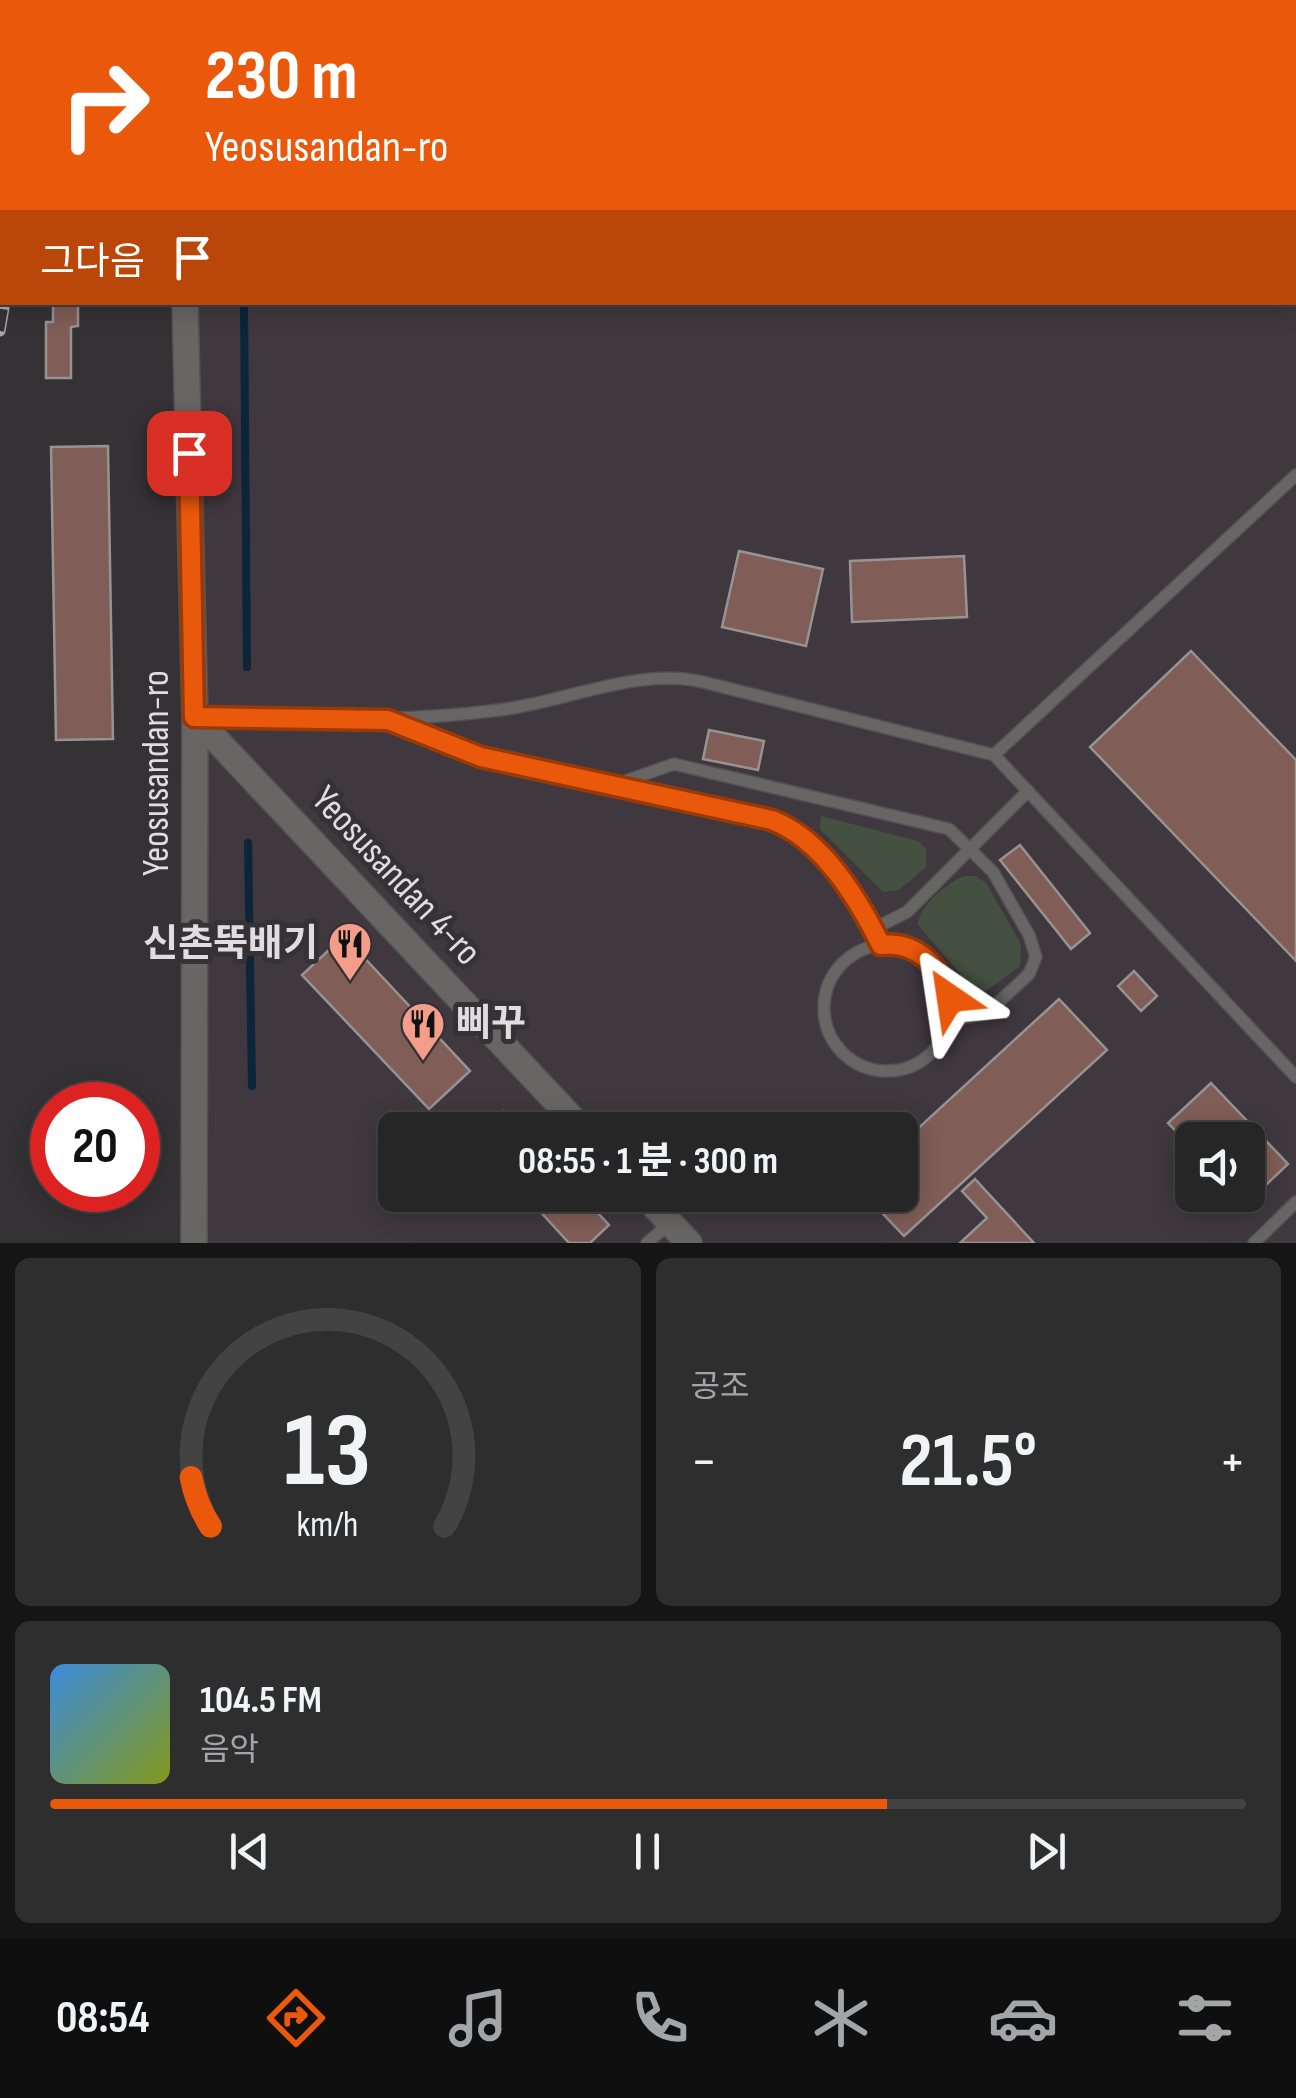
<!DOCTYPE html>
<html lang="ko">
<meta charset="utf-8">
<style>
:root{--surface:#272627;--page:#2f2e2f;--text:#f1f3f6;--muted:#a4a5a7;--line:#434344;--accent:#ea580c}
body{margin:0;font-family:"Sofia Sans Condensed","Noto Sans KR",sans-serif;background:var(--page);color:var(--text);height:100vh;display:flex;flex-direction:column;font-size:38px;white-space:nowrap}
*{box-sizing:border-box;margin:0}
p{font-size:32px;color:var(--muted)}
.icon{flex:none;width:55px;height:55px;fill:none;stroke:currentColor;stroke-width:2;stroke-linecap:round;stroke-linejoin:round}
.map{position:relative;height:1243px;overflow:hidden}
.side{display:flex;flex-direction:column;gap:15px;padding:15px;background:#151515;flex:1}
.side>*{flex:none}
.top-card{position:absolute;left:0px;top:0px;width:1298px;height:305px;box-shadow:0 5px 25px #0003,0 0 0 2px var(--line);background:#ea580c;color:#fff;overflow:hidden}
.controls{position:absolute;left:1175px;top:1122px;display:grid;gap:20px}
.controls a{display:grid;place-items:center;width:90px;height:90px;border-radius:15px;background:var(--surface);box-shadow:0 5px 25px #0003,0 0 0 2px var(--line);font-size:50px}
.speed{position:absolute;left:30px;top:1082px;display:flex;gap:20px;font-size:50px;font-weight:700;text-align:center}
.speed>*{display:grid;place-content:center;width:130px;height:130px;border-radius:50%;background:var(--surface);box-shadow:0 5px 25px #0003,0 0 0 2px var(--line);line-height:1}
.speed .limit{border:15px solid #d22;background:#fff;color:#111}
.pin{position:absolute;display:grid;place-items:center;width:85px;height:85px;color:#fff;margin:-42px;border-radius:20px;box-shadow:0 5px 15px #0006}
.me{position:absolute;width:110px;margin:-55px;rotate:328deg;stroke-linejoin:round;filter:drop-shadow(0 0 8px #0008)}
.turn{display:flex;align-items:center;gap:35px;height:210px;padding:0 40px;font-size:45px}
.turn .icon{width:130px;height:130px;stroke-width:2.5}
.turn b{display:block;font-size:70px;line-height:85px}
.then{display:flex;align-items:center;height:95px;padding:0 40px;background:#0003;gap:20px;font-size:38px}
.big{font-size:75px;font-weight:700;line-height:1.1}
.side .card{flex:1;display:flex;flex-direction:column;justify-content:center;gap:15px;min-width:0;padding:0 35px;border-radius:15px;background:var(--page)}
.side .dial{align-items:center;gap:0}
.dial svg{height:260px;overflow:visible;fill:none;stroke:var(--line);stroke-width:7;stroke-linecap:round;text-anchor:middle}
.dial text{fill:var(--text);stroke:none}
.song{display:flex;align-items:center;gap:30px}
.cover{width:120px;height:120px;border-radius:15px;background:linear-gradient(135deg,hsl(210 70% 55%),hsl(70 70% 35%))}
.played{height:10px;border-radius:5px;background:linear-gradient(90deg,var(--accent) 70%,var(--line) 70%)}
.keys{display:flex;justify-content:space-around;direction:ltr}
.heat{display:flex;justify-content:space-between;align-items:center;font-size:55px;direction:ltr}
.side .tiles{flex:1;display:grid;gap:15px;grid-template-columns:1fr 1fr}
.card:last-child{grid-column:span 2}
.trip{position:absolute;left:378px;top:1112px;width:540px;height:100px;border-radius:15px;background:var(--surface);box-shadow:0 5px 25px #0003,0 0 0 2px var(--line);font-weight:700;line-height:100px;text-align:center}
.tab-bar{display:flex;height:160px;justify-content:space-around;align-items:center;background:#100f10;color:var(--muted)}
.tab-bar .icon{width:70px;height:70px}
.tab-bar .on{color:var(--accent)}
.tab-bar b{font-size:45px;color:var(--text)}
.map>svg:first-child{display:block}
.built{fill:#3f383f;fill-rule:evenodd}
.green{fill:#455140}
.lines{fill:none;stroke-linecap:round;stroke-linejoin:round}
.stream{stroke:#0c2538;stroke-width:8}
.building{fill:#805d57;stroke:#979392;stroke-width:2.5}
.service-casing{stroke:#535153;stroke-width:14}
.tertiary-casing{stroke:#535153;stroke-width:28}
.service{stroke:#686665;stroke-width:11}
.tertiary{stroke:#686665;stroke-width:25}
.rail-casing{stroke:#a8a6a8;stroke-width:11}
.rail{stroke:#343234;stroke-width:8;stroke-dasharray:22;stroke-linecap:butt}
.route-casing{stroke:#983908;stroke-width:25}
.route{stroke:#ea580c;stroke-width:18}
.labels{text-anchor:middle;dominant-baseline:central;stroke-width:10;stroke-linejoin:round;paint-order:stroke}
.street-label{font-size:38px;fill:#dfdddf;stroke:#343234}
.poi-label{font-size:38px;font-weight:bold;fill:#dfdddf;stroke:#343234;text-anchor:end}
</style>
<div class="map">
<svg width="1296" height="1243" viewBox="0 0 1296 1243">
<rect width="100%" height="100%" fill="#343234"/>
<path class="built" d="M 179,0 L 1296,0 L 1296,1243 L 194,1243 L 185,303 L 1295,302 L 1295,2 ZM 395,1130 L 900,1130 L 900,1195 L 395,1195 ZM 1192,1140 L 1248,1140 L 1248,1195 L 1192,1195 Z"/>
<g class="green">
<polygon points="821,816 918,841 926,849 926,867 899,890 883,892 820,829"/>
<path d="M 964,876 L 976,876 L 986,883 L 1021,944 L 1020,966 L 986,991 L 974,990 L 918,925 C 918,906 947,883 964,876 Z"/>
</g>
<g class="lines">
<g class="stream">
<polyline points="241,0 241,2"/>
<polyline points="244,302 247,667"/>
<polyline points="248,843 252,1086"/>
</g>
</g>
<g class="building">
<polygon points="53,302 78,302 78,326 71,327 71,378 46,378 46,322 53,322"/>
<polygon points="108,446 113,739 56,740 51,447"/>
<polygon points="739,551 823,569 806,646 722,627"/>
<polygon points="964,556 967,617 852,622 850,561"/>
<polygon points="1191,651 1296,760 1296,961 1090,747"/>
<polygon points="709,730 764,741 758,770 703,759"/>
<polygon points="1020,845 1090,933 1071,949 1000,860"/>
<polygon points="344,936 470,1071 429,1109 302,975"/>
<polygon points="1134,971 1157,996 1141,1011 1118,986"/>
<polygon points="1059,999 1107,1050 904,1236 865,1195 900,1195 900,1145"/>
<polygon points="1211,1083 1288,1164 1246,1204 1237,1195 1248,1195 1248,1140 1192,1140 1192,1148 1168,1123"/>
<polygon points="503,1111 521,1130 482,1130"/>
<polygon points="975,1179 1034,1243 960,1243 987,1218 962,1191"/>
<polygon points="525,1195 581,1195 609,1225 590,1243 569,1243"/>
</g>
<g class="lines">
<defs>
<g id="service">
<path d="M 199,717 C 299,719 399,723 499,710 C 566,702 636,667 703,682 L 994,755 L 1296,1077"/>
<polyline points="392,722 481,757 779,822 845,882 881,945"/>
<polyline points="994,755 1296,475"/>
<polyline points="614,785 674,764 949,829 993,872 1029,935 1036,957 1029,974 986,1014 949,1020"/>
<polyline points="873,929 907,912 1028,791"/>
<circle cx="887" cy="1008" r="63"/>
<polyline points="647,1243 670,1223"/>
<polyline points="1254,1243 1296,1202"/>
</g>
<g id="tertiary">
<polyline points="179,0 179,2"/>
<polyline points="185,302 195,717 194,1243"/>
<polyline points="195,717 583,1130"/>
<polyline points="644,1195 689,1243"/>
</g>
</defs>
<use href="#service" class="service-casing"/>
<use href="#tertiary" class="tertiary-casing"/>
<use href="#service" class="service"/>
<use href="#tertiary" class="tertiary"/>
<defs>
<g id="rail">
<polyline points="58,2 58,0"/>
<polyline points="0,331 5,302"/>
</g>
</defs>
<use href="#rail" class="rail-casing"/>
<use href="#rail" class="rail"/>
</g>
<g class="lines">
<defs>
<path id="route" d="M 189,453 L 194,717 L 388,720 L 481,757 L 772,820 C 823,840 858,899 881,945 C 918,941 940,967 950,998"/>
</defs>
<use href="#route" class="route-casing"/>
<use href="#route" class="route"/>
</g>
<defs>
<symbol id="restaurant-pin" viewBox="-11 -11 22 30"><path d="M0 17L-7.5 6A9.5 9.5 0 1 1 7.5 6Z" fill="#f49d8b" stroke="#343234"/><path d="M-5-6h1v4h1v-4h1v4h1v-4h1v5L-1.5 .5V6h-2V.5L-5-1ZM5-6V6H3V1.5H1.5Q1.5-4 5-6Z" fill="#111"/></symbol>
</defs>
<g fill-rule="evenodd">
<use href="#restaurant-pin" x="325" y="919" width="50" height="68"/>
<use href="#restaurant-pin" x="398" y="999" width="50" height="68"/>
</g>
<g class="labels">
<g class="street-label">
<text transform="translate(156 773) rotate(-90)">Yeosusandan-ro</text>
<text transform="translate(396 876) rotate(47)">Yeosusandan 4-ro</text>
</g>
<g class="poi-label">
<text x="318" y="944">신촌뚝배기</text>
<text x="456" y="1024" text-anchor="start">삐꾸</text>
</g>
</g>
</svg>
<div class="controls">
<a><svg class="icon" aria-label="sound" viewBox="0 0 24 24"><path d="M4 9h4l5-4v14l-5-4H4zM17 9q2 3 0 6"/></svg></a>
</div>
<div class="speed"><div class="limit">20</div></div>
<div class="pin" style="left:189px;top:453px;background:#d93025"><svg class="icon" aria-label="arrive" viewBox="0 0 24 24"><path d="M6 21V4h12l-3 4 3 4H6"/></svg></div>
<svg class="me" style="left:950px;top:998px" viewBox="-20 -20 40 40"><path d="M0-17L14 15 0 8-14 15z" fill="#ea580c" stroke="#fff" stroke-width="4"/></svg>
<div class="trip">08:55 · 1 분 · 300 m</div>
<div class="top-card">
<div class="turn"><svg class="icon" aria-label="right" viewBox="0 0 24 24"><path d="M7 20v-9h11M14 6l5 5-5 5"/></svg><div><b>230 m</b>Yeosusandan-ro</div></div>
<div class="then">그다음<svg class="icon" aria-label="arrive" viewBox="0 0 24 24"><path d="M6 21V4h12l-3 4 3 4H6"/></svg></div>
</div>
</div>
<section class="side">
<div class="tiles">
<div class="card dial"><svg viewBox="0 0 100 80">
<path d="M14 69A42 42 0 1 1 86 69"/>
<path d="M14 69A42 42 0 0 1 8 54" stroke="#ea580c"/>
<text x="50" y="56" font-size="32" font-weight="700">13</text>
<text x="50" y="72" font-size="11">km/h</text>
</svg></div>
<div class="card"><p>공조</p>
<div class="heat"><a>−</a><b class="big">21.5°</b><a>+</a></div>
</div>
<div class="card">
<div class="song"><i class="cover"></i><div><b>104.5 FM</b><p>음악</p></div></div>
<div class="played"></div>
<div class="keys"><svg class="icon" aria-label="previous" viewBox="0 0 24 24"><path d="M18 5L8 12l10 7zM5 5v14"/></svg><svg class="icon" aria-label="pause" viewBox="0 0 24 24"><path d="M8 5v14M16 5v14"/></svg><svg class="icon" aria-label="next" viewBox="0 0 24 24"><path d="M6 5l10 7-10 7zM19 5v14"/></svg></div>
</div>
</div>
</section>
<nav class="tab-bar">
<b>08:54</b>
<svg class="icon on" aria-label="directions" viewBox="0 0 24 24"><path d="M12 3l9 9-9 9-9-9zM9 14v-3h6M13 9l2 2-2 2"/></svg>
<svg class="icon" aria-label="music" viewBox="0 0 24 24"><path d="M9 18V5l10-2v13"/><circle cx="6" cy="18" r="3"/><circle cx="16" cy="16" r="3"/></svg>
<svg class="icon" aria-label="phone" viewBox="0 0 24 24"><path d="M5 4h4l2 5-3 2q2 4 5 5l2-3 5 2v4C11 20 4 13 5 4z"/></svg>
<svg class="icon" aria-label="climate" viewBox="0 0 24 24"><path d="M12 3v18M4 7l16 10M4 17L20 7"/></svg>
<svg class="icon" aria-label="car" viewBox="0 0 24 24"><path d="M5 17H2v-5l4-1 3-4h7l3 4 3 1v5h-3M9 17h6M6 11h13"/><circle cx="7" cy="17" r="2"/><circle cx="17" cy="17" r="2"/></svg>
<svg class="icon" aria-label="filters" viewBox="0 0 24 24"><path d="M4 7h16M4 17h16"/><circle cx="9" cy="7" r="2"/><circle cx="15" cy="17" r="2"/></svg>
</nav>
